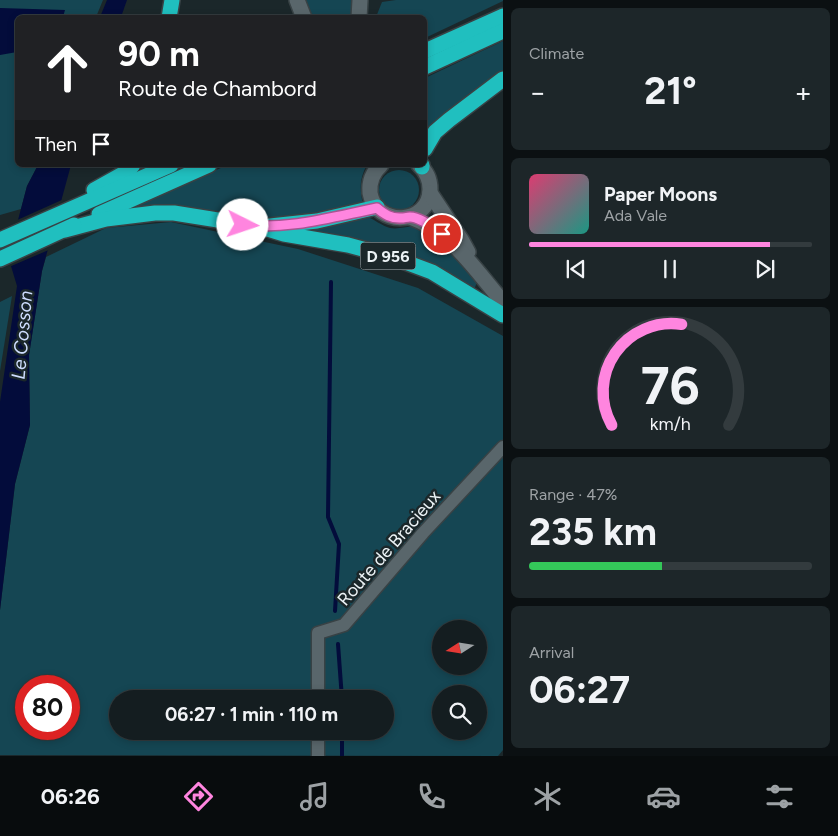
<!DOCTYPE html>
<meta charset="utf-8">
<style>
:root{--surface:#141d20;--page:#1d2629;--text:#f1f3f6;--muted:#9da2a5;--line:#333b3e;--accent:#ff85df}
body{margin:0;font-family:Figtree,sans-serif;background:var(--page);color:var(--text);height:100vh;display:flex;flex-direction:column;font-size:19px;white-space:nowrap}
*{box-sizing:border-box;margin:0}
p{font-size:16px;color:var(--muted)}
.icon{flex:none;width:28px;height:28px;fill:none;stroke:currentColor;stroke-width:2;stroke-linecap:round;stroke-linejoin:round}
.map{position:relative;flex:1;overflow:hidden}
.side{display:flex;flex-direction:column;gap:8px;padding:8px;background:#0b1012;width:335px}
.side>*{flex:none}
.banner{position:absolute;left:15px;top:15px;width:412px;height:152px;border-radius:8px;box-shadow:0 2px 8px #0003,0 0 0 1px var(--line);background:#202124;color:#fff;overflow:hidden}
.needle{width:32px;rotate:258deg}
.controls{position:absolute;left:432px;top:620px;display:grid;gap:10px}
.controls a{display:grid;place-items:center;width:55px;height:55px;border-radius:50%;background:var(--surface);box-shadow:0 2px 8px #0003,0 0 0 1px var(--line);font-size:25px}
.speed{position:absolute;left:15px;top:675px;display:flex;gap:10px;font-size:25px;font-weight:700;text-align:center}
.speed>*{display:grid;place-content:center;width:65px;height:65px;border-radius:50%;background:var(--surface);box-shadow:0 2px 8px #0003,0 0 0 1px var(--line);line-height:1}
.speed .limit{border:8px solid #d22;background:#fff;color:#111}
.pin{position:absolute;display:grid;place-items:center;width:42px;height:42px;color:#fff;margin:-21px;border:2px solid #fff;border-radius:50%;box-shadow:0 1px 5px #0007}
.me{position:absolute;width:55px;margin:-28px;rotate:94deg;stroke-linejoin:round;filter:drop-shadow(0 0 4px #0008)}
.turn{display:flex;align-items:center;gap:18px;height:105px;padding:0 20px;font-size:22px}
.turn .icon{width:65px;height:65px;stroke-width:2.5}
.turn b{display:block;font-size:35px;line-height:42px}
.then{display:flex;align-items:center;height:48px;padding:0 20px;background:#0003;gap:10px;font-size:19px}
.big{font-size:38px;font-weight:700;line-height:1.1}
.side .tile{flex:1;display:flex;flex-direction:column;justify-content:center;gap:8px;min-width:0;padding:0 18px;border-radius:8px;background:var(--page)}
.side .dial{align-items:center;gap:0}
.dial svg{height:130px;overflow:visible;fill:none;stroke:var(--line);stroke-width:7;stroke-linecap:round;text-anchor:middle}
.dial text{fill:var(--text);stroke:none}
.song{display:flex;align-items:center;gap:15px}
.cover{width:60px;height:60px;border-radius:8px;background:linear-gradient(135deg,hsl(340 70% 55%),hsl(170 70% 35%))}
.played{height:5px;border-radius:2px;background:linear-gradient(90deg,var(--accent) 85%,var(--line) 85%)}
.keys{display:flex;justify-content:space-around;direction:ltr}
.heat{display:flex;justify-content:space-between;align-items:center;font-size:28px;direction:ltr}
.charge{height:8px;border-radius:4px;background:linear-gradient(90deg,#34c759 47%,var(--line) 0)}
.trip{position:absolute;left:109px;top:690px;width:285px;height:50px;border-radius:25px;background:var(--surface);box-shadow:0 2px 8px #0003,0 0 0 1px var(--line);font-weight:700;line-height:50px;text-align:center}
.tab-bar{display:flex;height:80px;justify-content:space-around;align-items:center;background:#080c0d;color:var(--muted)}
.tab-bar .icon{width:35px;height:35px}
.tab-bar .selected{color:var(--accent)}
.tab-bar b{font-size:22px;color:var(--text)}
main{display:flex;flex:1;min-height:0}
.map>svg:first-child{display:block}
.green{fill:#154653;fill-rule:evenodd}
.water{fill:#030c3b}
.pier{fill:#1b272a}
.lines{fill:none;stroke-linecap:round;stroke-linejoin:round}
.stream{stroke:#030c3b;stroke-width:4}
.street-casing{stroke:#384245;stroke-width:15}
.secondary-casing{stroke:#384245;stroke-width:18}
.highway-casing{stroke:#384245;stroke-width:18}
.street{stroke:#59666b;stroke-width:12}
.secondary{stroke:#59666b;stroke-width:15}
.highway{stroke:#20bfbf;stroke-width:15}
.route-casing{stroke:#a65691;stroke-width:12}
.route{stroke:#ff85df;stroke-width:9}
.labels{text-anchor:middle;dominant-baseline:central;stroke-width:5;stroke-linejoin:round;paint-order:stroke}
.shield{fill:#1b272a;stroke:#adb5b8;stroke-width:1}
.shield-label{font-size:16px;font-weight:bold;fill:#ebf2f5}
.street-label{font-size:18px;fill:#ebf2f5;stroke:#1b272a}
.water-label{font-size:19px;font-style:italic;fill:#ceddfe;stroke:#1b272a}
</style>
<main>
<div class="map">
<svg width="503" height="756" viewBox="0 0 503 756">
<rect width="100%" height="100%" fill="#1b272a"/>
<g class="green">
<polygon points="0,0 103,0 96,17 18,18 18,165 38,165 27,186 21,209 0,215"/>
<polygon points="306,0 351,0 353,11 351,17 313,17"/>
<polygon points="396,0 503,0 503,1 425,38 425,18 376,17 382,2"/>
<path d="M 503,41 L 503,70 C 491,80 479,91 467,100 C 452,111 436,118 425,134 L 425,78 Z"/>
<path d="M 228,165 L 367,165 C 359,179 360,190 363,205 C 346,209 328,214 311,217 C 251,225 191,214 131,208 L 130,206 Z"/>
<circle cx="399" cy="190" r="20"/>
<path d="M 365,216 C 374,219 382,226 390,228 C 401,230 411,224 421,228 C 443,238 462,264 477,282 L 474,290 C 453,277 432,264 409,255 C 375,241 336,237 300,229 Z"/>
<path d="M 171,222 L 298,249 L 418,288 L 503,336 L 503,750 L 498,756 L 0,755 L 0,610 L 15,484 L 30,425 L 29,355 L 42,271 L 46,257 L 106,228 ZM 441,629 L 479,629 L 479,666 L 441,666 ZM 26,686 L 69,686 L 69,729 L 26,729 ZM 441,694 L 479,694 L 479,731 L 441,731 ZM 118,699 L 385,699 L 385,731 L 118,731 Z"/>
<polygon points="12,296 0,371 0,302"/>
</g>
<g class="water">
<polygon points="107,0 127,0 121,17 100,17"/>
<polygon points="0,8 65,10 63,17 18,18 17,52 0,55"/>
<polygon points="38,165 71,165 42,271 29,355 30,425 15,484 0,610 0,402 17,286 11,266 18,220 27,186"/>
</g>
<polygon class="pier" points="64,199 51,249 9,267 15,221"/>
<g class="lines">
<g class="stream">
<polyline points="331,282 328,517 339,544 335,611"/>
<polyline points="338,644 342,699"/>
<polyline points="342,731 342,756"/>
</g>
<defs>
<g id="street">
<polyline points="318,699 318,633 344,625 423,533 503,447"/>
<polyline points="318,731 318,756"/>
</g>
<g id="secondary">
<polyline points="297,0 304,18"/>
<polyline points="359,18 360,0"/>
<path d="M 381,165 C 373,172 369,182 370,193 C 376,228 430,225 430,189 C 430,179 426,171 419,165"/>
<polyline points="430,193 462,241 468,252"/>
<path d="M 410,217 C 452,232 475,270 503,302"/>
</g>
<g id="highway">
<polyline points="169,18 172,0"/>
<polyline points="425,51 503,16"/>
<polyline points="425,67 503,31"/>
<polyline points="425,149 435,132 449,120 503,79"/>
<polyline points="422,167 422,165"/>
<polyline points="94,190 128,171 133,165"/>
<polyline points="99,214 209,165"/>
<polyline points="270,226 317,221 377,207"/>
<polyline points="65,230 106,219 155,213 174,213 261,227 284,234 348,245 392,257 432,272 503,315"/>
<polyline points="0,240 171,165"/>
<polyline points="0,259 74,225"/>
</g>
</defs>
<use href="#street" class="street-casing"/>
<use href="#secondary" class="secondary-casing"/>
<use href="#highway" class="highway-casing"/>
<use href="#street" class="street"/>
<use href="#secondary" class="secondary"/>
<use href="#highway" class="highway"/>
</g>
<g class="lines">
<defs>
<path id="route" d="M 243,225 C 288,230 332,217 377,208 C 384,214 391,219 402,218 C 404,218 407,217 410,217 C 421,217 433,228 442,234"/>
</defs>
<use href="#route" class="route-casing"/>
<use href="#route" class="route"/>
</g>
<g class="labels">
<rect class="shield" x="360.5" y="242.5" width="55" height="27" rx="4"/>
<g class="shield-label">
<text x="388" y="256">D 956</text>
</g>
<g class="street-label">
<text transform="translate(389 548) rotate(-49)">Route de Bracieux</text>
</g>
<g class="water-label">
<text transform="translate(22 335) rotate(-85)">Le Cosson</text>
</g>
</g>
</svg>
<div class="controls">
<a><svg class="needle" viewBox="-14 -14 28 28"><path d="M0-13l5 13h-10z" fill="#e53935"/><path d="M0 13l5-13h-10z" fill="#9da2a5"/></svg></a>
<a><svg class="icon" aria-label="search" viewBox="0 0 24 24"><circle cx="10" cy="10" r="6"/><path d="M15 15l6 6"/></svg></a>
</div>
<div class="speed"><div class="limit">80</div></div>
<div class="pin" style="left:442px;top:234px;background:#d93025"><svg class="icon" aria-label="arrive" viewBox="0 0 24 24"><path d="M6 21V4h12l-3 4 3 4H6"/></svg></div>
<svg class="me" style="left:243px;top:225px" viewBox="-20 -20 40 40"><circle r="19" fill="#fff"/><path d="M0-13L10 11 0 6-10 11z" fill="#ff85df"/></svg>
<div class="trip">06:27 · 1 min · 110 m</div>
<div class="banner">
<div class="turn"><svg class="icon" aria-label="ahead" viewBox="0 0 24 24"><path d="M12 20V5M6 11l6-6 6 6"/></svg><div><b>90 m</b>Route de Chambord</div></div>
<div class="then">Then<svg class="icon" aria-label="arrive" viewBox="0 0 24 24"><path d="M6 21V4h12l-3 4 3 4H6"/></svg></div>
</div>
</div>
<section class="side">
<div class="tile"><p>Climate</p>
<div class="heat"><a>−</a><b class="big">21°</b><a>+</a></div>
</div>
<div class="tile">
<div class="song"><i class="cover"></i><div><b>Paper Moons</b><p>Ada Vale</p></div></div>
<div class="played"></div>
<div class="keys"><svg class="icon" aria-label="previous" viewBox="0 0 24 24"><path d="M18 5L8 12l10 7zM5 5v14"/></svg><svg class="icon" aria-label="pause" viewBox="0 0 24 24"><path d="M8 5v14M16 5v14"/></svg><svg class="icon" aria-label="next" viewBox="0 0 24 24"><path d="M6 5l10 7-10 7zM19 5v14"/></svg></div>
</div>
<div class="tile dial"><svg viewBox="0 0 100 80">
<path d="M14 69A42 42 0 1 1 86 69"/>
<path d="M14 69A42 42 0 0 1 57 7" stroke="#ff85df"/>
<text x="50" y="56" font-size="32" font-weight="700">76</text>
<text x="50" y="72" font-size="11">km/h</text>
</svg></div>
<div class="tile"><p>Range · 47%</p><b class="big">235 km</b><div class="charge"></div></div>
<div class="tile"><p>Arrival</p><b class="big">06:27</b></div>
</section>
</main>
<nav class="tab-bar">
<b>06:26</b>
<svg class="icon selected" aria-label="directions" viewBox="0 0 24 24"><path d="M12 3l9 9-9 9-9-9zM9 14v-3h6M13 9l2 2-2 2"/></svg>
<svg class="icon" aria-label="music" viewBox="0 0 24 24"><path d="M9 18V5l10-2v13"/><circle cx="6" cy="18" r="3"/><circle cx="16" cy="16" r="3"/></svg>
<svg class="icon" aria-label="phone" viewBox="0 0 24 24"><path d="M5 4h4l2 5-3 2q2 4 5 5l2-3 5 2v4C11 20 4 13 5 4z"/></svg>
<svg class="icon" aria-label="climate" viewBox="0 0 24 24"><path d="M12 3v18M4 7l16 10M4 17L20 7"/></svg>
<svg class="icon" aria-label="car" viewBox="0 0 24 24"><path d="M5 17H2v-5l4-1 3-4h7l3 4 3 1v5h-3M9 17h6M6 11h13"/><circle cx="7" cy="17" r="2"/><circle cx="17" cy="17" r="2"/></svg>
<svg class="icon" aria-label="filters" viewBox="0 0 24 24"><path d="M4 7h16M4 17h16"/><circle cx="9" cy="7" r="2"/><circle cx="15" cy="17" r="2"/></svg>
</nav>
